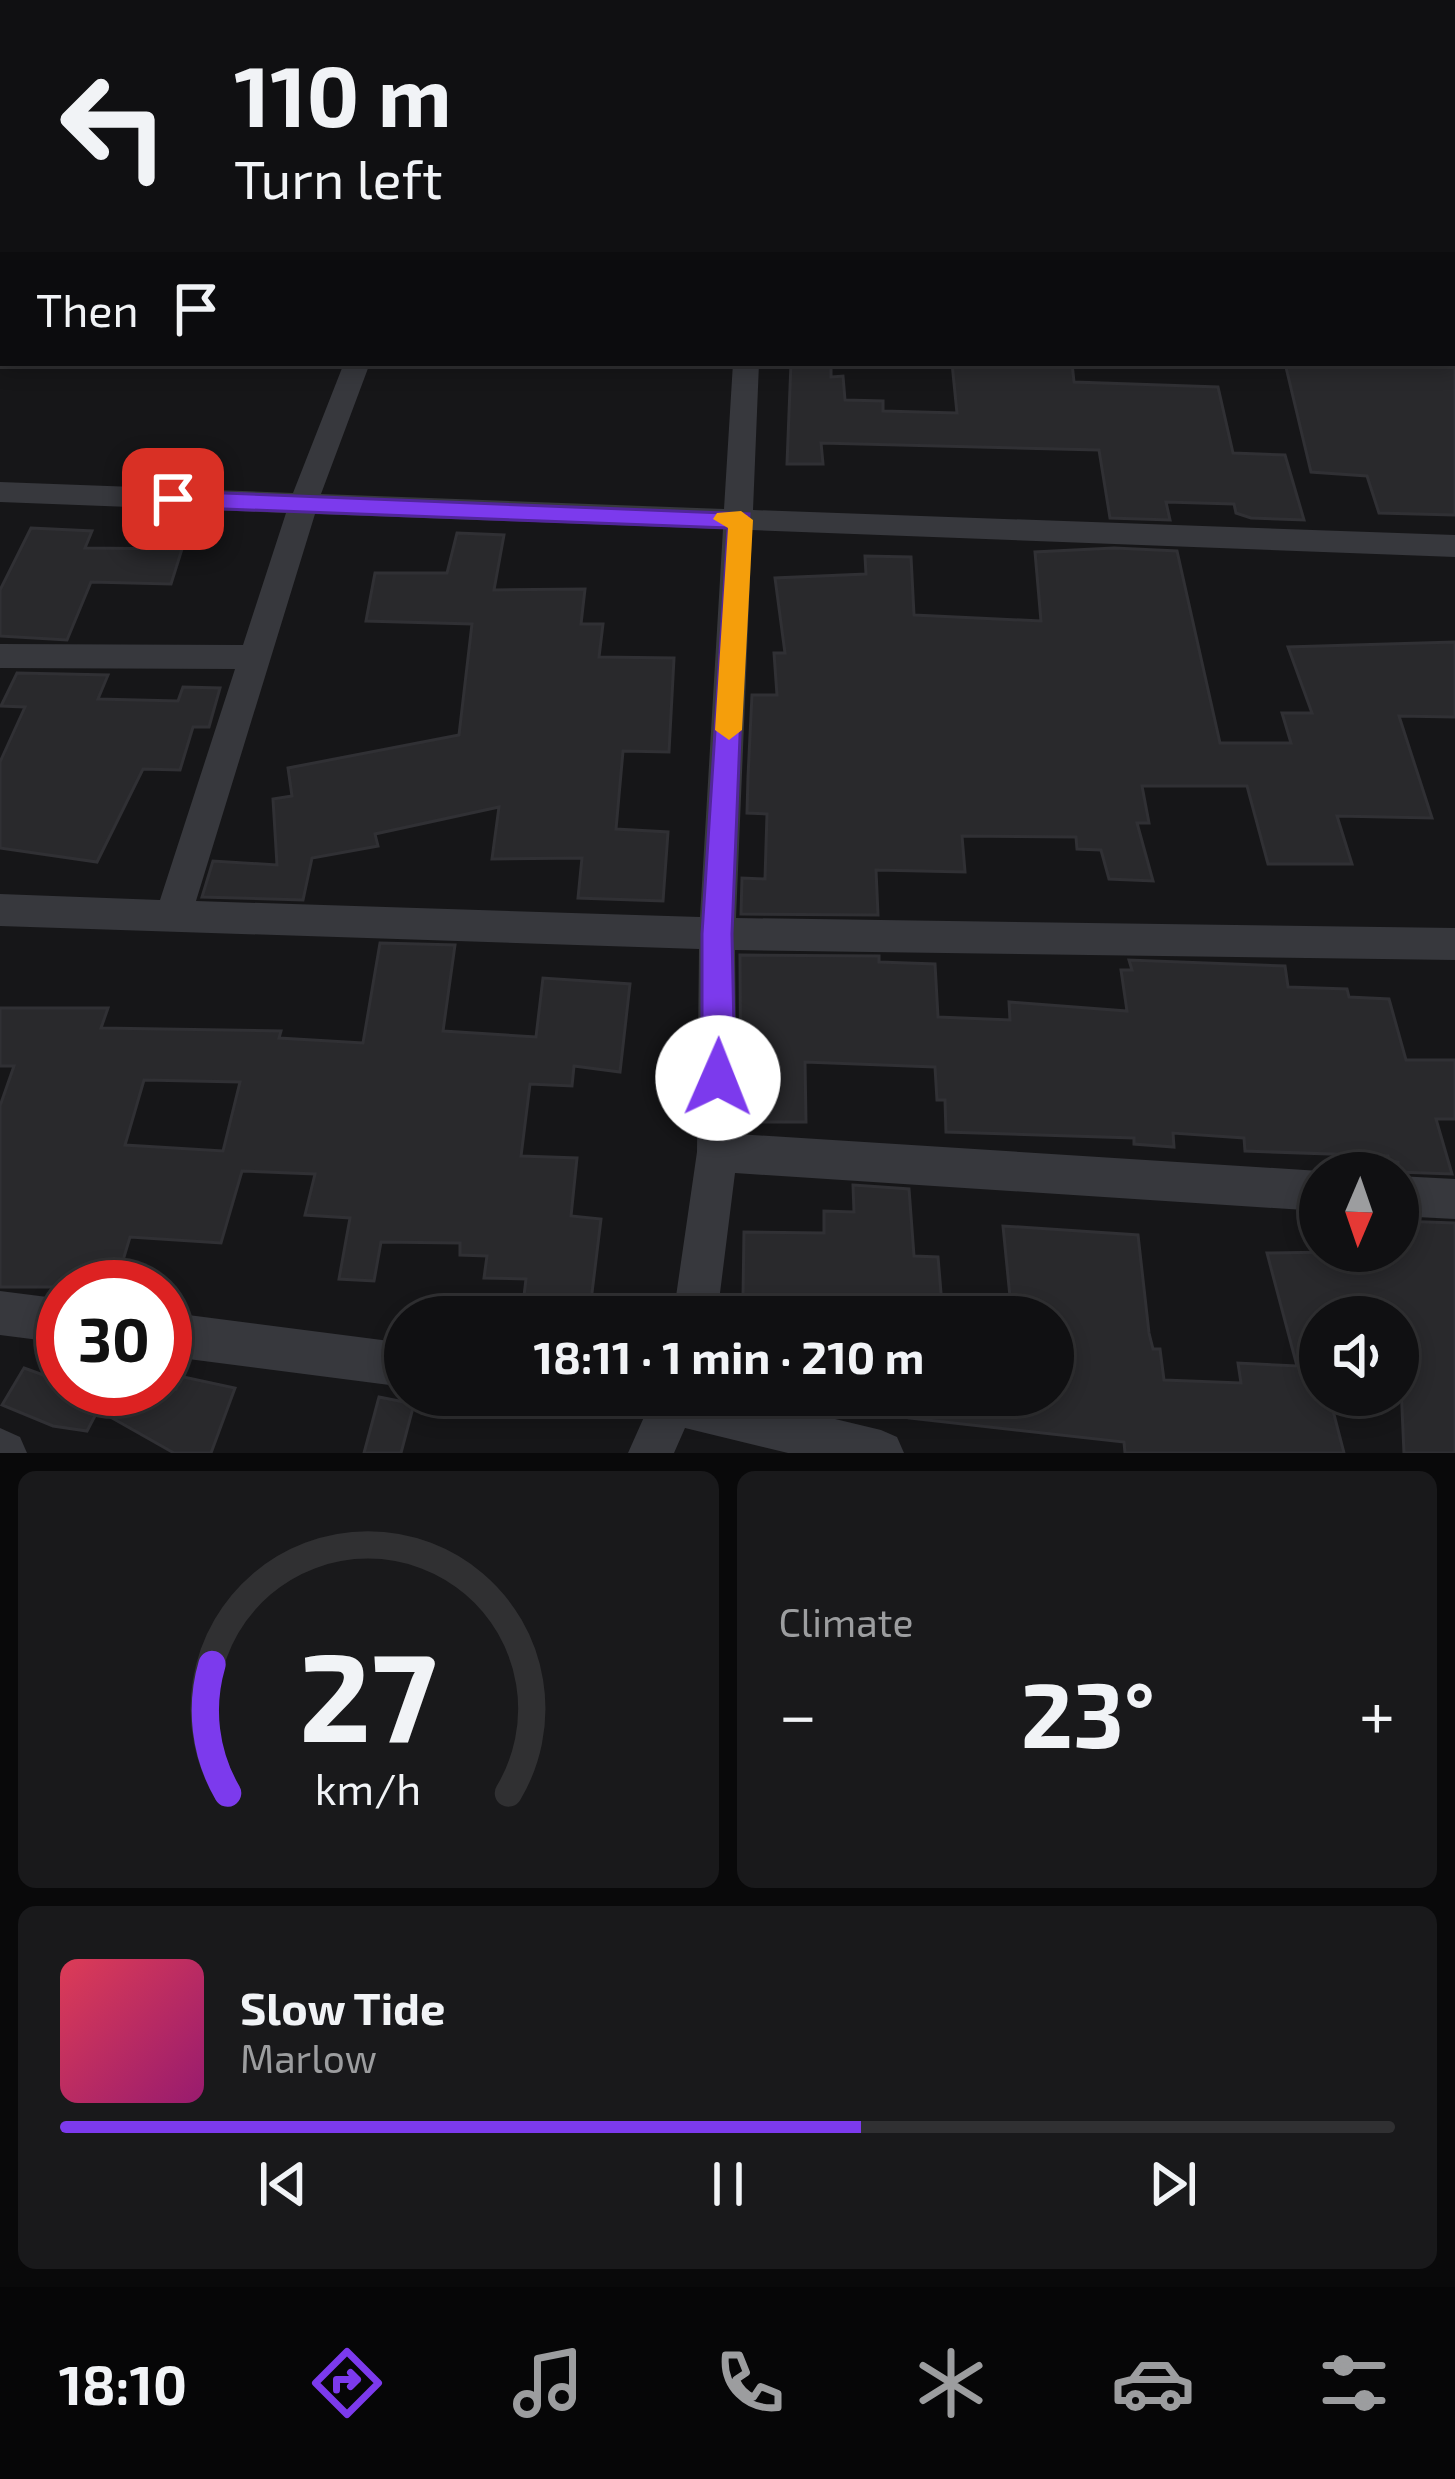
<!DOCTYPE html>
<meta charset="utf-8">
<style>
:root{--surface:#101012;--page:#19191b;--text:#f1f3f6;--muted:#9c9d9f;--line:#303032;--accent:#7c3aed}
body{margin:0;font-family:"Exo 2",sans-serif;background:var(--page);color:var(--text);height:100vh;display:flex;flex-direction:column;font-size:45px;white-space:nowrap}
*{box-sizing:border-box;margin:0}
p{font-size:39px;color:var(--muted)}
.icon{flex:none;width:66px;height:66px;fill:none;stroke:currentColor;stroke-width:2;stroke-linecap:round;stroke-linejoin:round}
.map{position:relative;height:1453px;overflow:hidden}
.side{display:flex;flex-direction:column;gap:18px;padding:18px;background:#09090a;flex:1}
.side>*{flex:none}
.top-card{position:absolute;left:0px;top:0px;width:1455px;height:366px;box-shadow:0 6px 18px #0003,0 0 0 3px var(--line);background:#101012;color:var(--text);overflow:hidden}
.needle{width:78px;rotate:182deg}
.controls{position:absolute;left:1299px;top:1152px;display:grid;gap:24px}
.controls a{display:grid;place-items:center;width:120px;height:120px;border-radius:50%;background:var(--surface);box-shadow:0 6px 18px #0003,0 0 0 3px var(--line);font-size:60px}
.speed{position:absolute;left:36px;top:1260px;display:flex;gap:24px;font-size:60px;font-weight:700;text-align:center}
.speed>*{display:grid;place-content:center;width:156px;height:156px;border-radius:50%;background:var(--surface);box-shadow:0 6px 18px #0003,0 0 0 3px var(--line);line-height:1}
.speed .limit{border:18px solid #d22;background:#fff;color:#111}
.pin{position:absolute;display:grid;place-items:center;width:102px;height:102px;color:#fff;margin:-51px;border-radius:24px;box-shadow:0 6px 18px #0006}
.me{position:absolute;width:132px;margin:-66px;rotate:1deg;stroke-linejoin:round;filter:drop-shadow(0 0 9px #0008)}
.turn{display:flex;align-items:center;gap:42px;height:252px;padding:0 36px;font-size:54px}
.turn .icon{width:156px;height:156px;stroke-width:2.5}
.turn b{display:block;font-size:84px;line-height:102px}
.then{display:flex;align-items:center;height:114px;padding:0 36px;background:#0003;gap:24px;font-size:45px}
.big{font-size:90px;font-weight:700;line-height:1.1}
.side .card{flex:1;display:flex;flex-direction:column;justify-content:center;gap:18px;min-width:0;padding:0 42px;border-radius:18px;background:var(--page)}
.side .dial{align-items:center;gap:0}
.dial svg{height:312px;overflow:visible;fill:none;stroke:var(--line);stroke-width:7;stroke-linecap:round;text-anchor:middle}
.dial text{fill:var(--text);stroke:none}
.song{display:flex;align-items:center;gap:36px}
.cover{width:144px;height:144px;border-radius:18px;background:linear-gradient(135deg,hsl(350 70% 55%),hsl(320 70% 35%))}
.played{height:12px;border-radius:6px;background:linear-gradient(90deg,var(--accent) 60%,var(--line) 60%)}
.keys{display:flex;justify-content:space-around;direction:ltr}
.heat{display:flex;justify-content:space-between;align-items:center;font-size:66px;direction:ltr}
.side .tiles{flex:1;display:grid;gap:18px;grid-template-columns:1fr 1fr}
.card:last-child{grid-column:span 2}
.trip{position:absolute;left:384px;top:1296px;width:690px;height:120px;border-radius:60px;background:var(--surface);box-shadow:0 6px 18px #0003,0 0 0 3px var(--line);font-weight:700;line-height:120px;text-align:center}
.dock{display:flex;height:192px;justify-content:space-around;align-items:center;background:#060607;color:var(--muted)}
.dock .icon{width:84px;height:84px}
.dock .current{color:var(--accent)}
.dock b{font-size:54px;color:var(--text)}
.map>svg:first-child{display:block}
.building{fill:#29292c;stroke:#303034;stroke-width:3;fill-rule:evenodd}
.lines{fill:none;stroke-linecap:round;stroke-linejoin:round}
.street{fill:#37383d;fill-rule:evenodd}
.secondary{fill:#45474d;fill-rule:evenodd}
.route{fill:#7c3aed;stroke:#51269a;stroke-width:3}
.slow{fill:#f59e0b}
</style>
<div class="map">
<svg width="1455" height="1453" viewBox="0 0 1455 1453">
<rect width="100%" height="100%" fill="#161618"/>
<g class="building">
<polygon points="791,363 831,363 831,377 843,376 845,400 883,401 883,411 957,413 952,363 1072,363 1074,382 1218,387 1233,453 1285,455 1304,520 1251,518 1236,513 1234,504 1166,502 1170,520 1110,518 1099,450 821,443 823,464 787,464"/>
<polygon points="1285,363 1455,363 1455,515 1379,513 1367,476 1311,472"/>
<polygon points="31,528 92,531 85,548 182,549 171,584 91,582 67,640 0,636 0,590"/>
<polygon points="457,533 504,535 494,590 585,589 581,624 603,624 599,657 674,658 669,752 623,751 616,829 668,832 663,901 578,898 582,858 492,859 499,807 375,834 378,846 312,858 303,900 202,897 213,861 277,865 273,799 292,796 288,768 459,735 472,624 366,621 375,573 447,573"/>
<polygon points="1114,548 1177,551 1220,743 1291,743 1282,713 1312,713 1288,647 1455,642 1455,717 1399,716 1432,818 1337,816 1352,864 1268,864 1247,786 1142,786 1149,823 1137,823 1153,881 1109,879 1101,850 1077,849 1076,837 962,836 965,872 876,870 878,915 741,914 742,878 765,879 767,814 747,813 748,777 752,695 777,695 774,653 785,653 775,578 866,574 865,556 911,557 914,615 1041,621 1035,552"/>
<polygon points="17,673 108,675 98,699 178,701 183,687 220,688 209,727 193,727 180,770 143,769 97,862 0,848 0,762 25,707 1,706"/>
<path d="M 380,943 L 455,945 L 443,1031 L 536,1037 L 543,978 L 630,984 L 620,1072 L 574,1066 L 572,1086 L 530,1084 L 521,1156 L 577,1158 L 571,1216 L 601,1219 L 591,1301 L 524,1296 L 526,1279 L 484,1278 L 487,1256 L 460,1255 L 460,1243 L 381,1242 L 374,1281 L 339,1279 L 350,1218 L 305,1215 L 315,1174 L 242,1171 L 221,1243 L 130,1237 L 115,1287 L 0,1287 L 0,1106 L 14,1066 L 0,1066 L 0,1008 L 108,1008 L 101,1028 L 281,1031 L 279,1038 L 363,1043 ZM 144,1080 L 240,1082 L 223,1151 L 125,1145 Z"/>
<polygon points="740,955 879,956 879,962 935,964 938,1017 1010,1020 1009,1002 1127,1011 1121,970 1132,970 1129,960 1285,966 1288,987 1347,989 1349,997 1389,999 1406,1060 1455,1060 1455,1119 1436,1119 1452,1174 1398,1172 1398,1162 1389,1161 1388,1156 1245,1151 1244,1138 1173,1133 1174,1147 1134,1144 1134,1138 946,1132 945,1100 937,1100 935,1067 805,1062 806,1122 741,1122"/>
<polygon points="853,1185 909,1189 914,1256 938,1257 943,1317 751,1317 753,1298 743,1298 744,1232 824,1233 824,1211 854,1212"/>
<polygon points="1398,1221 1455,1223 1455,1453 1404,1453 1398,1317 1320,1317 1320,1395 1329,1395 1344,1453 1125,1453 1124,1442 909,1418 910,1395 1053,1395 1053,1317 1012,1317 1003,1226 1138,1235 1149,1333 1153,1349 1160,1349 1164,1380 1241,1383 1238,1363 1297,1366 1267,1253 1398,1251"/>
<polygon points="24,1368 63,1382 63,1389 176,1389 179,1376 235,1388 211,1453 174,1453 98,1410 87,1431 53,1426 2,1405"/>
<polygon points="379,1397 414,1404 401,1453 364,1453"/>
</g>
<g class="lines">
<g class="street">
<polygon points="683,0 703,0 704,3 684,3"/>
<rect x="932" y="0" width="20" height="3"/>
<polygon points="1294,0 1342,0 1344,3 1296,3"/>
<rect x="1452" y="9" width="3" height="12"/>
<polygon points="3,19 3,35 0,35 0,20"/>
<polygon points="1452,128 1455,129 1455,143 1452,142"/>
<path d="M 344,363 L 370,363 L 321,494 L 724,509 L 733,363 L 759,363 L 753,510 L 1455,535 L 1455,557 L 752,530 L 736,918 L 1455,928 L 1455,960 L 735,950 L 737,1134 L 1320,1171 L 1325,1173 L 1320,1173 L 1320,1211 L 735,1173 L 717,1317 L 673,1317 L 697,1152 L 699,949 L 0,926 L 0,894 L 160,900 L 235,669 L 0,668 L 0,644 L 243,645 L 286,513 L 0,502 L 0,482 L 293,493 ZM 315,514 L 723,529 L 700,917 L 196,901 Z"/>
<polygon points="1398,1176 1455,1179 1455,1219 1398,1216"/>
<polygon points="0,1291 63,1299 63,1343 0,1335"/>
<polygon points="165,1312 405,1343 405,1387 165,1356"/>
<polygon points="621,1395 735,1395 881,1430 897,1437 904,1453 788,1453 685,1428 674,1453 628,1453 644,1417 627,1411"/>
<polygon points="0,1428 20,1437 27,1453 0,1453"/>
</g>
<g class="secondary">
<rect x="0" y="152" width="3" height="20"/>
<polygon points="1452,266 1455,267 1455,289 1452,288"/>
</g>
</g>
<polygon class="route" points="173,491 749,514 732,934 735,1078 730,1089 718,1093 707,1089 702,1078 702,934 728,528 173,507 161,499"/>
<polygon class="slow" points="741,511 753,520 742,730 729,740 715,730 728,528 713,519 717,513"/>
</svg>
<div class="controls">
<a><svg class="needle" viewBox="-14 -14 28 28"><path d="M0-13l5 13h-10z" fill="#e53935"/><path d="M0 13l5-13h-10z" fill="#9c9d9f"/></svg></a>
<a><svg class="icon" aria-label="sound" viewBox="0 0 24 24"><path d="M4 9h4l5-4v14l-5-4H4zM17 9q2 3 0 6"/></svg></a>
</div>
<div class="speed"><div class="limit">30</div></div>
<div class="pin" style="left:173px;top:499px;background:#d93025"><svg class="icon" aria-label="arrive" viewBox="0 0 24 24"><path d="M6 21V4h12l-3 4 3 4H6"/></svg></div>
<svg class="me" style="left:718px;top:1078px" viewBox="-20 -20 40 40"><circle r="19" fill="#fff"/><path d="M0-13L10 11 0 6-10 11z" fill="#7c3aed"/></svg>
<div class="trip">18:11 · 1 min · 210 m</div>
<div class="top-card">
<div class="turn"><svg class="icon" aria-label="left" viewBox="0 0 24 24"><path d="M17 20v-9H6M10 6l-5 5 5 5"/></svg><div><b>110 m</b>Turn left</div></div>
<div class="then">Then<svg class="icon" aria-label="arrive" viewBox="0 0 24 24"><path d="M6 21V4h12l-3 4 3 4H6"/></svg></div>
</div>
</div>
<section class="side">
<div class="tiles">
<div class="card dial"><svg viewBox="0 0 100 80">
<path d="M14 69A42 42 0 1 1 86 69"/>
<path d="M14 69A42 42 0 0 1 10 36" stroke="#7c3aed"/>
<text x="50" y="56" font-size="32" font-weight="700">27</text>
<text x="50" y="72" font-size="11">km/h</text>
</svg></div>
<div class="card"><p>Climate</p>
<div class="heat"><a>−</a><b class="big">23°</b><a>+</a></div>
</div>
<div class="card">
<div class="song"><i class="cover"></i><div><b>Slow Tide</b><p>Marlow</p></div></div>
<div class="played"></div>
<div class="keys"><svg class="icon" aria-label="previous" viewBox="0 0 24 24"><path d="M18 5L8 12l10 7zM5 5v14"/></svg><svg class="icon" aria-label="pause" viewBox="0 0 24 24"><path d="M8 5v14M16 5v14"/></svg><svg class="icon" aria-label="next" viewBox="0 0 24 24"><path d="M6 5l10 7-10 7zM19 5v14"/></svg></div>
</div>
</div>
</section>
<nav class="dock">
<b>18:10</b>
<svg class="icon current" aria-label="directions" viewBox="0 0 24 24"><path d="M12 3l9 9-9 9-9-9zM9 14v-3h6M13 9l2 2-2 2"/></svg>
<svg class="icon" aria-label="music" viewBox="0 0 24 24"><path d="M9 18V5l10-2v13"/><circle cx="6" cy="18" r="3"/><circle cx="16" cy="16" r="3"/></svg>
<svg class="icon" aria-label="phone" viewBox="0 0 24 24"><path d="M5 4h4l2 5-3 2q2 4 5 5l2-3 5 2v4C11 20 4 13 5 4z"/></svg>
<svg class="icon" aria-label="climate" viewBox="0 0 24 24"><path d="M12 3v18M4 7l16 10M4 17L20 7"/></svg>
<svg class="icon" aria-label="car" viewBox="0 0 24 24"><path d="M5 17H2v-5l4-1 3-4h7l3 4 3 1v5h-3M9 17h6M6 11h13"/><circle cx="7" cy="17" r="2"/><circle cx="17" cy="17" r="2"/></svg>
<svg class="icon" aria-label="filters" viewBox="0 0 24 24"><path d="M4 7h16M4 17h16"/><circle cx="9" cy="7" r="2"/><circle cx="15" cy="17" r="2"/></svg>
</nav>
